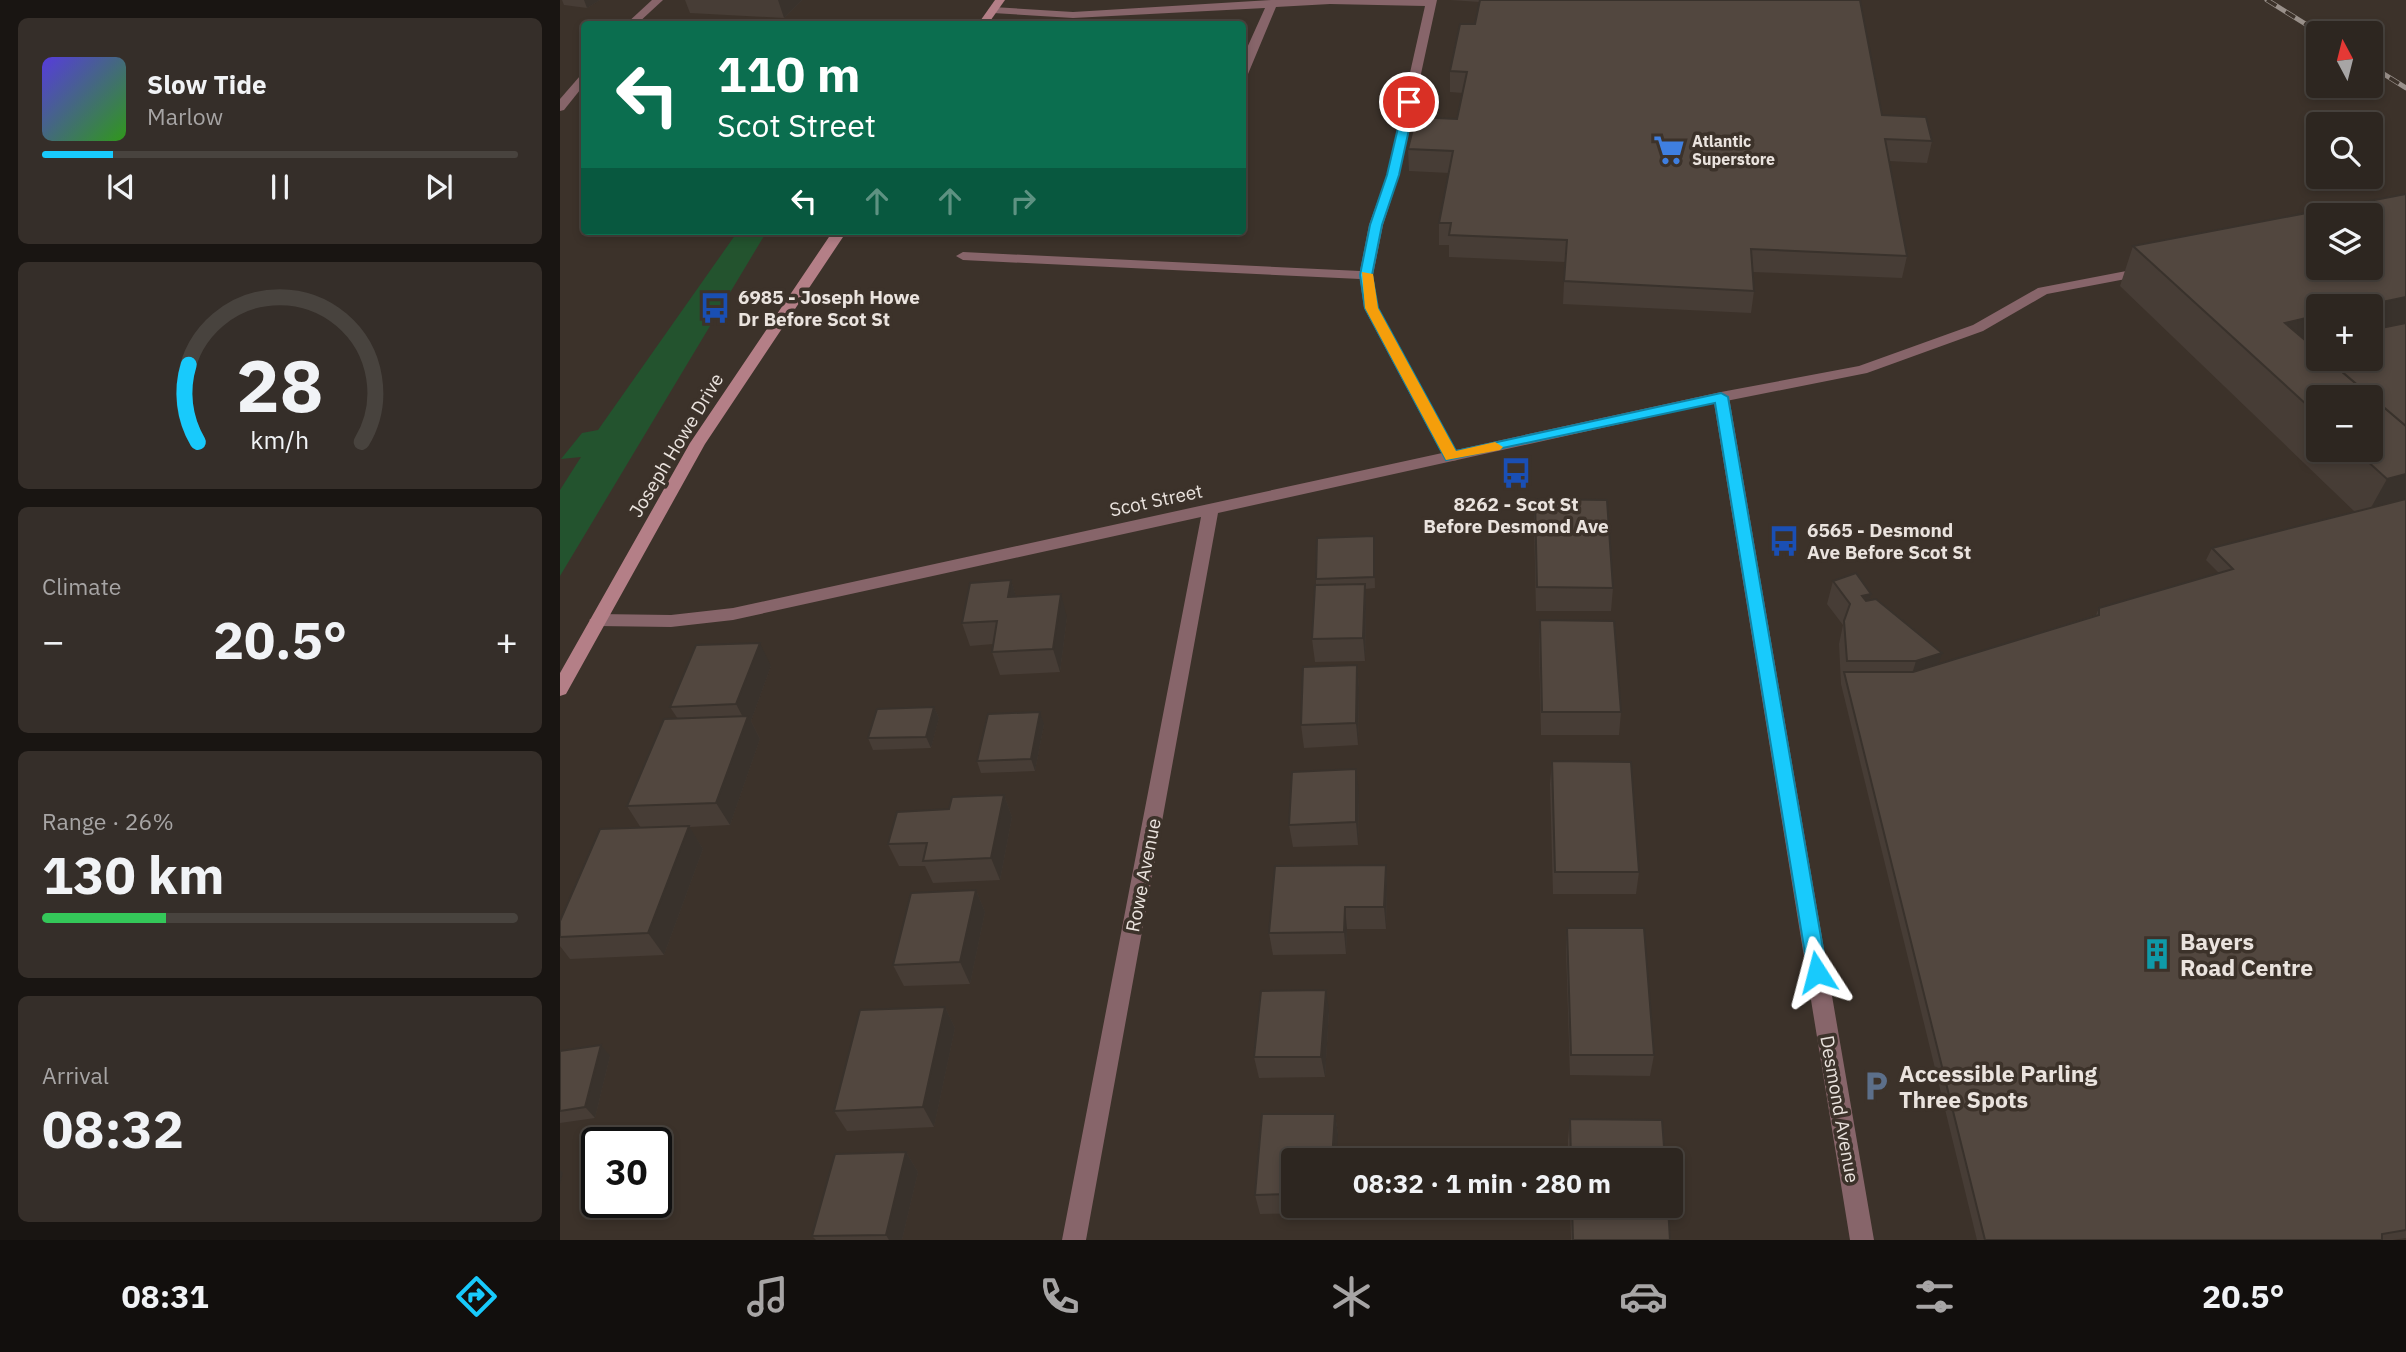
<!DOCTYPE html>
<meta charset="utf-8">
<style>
:root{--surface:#2d2620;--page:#352e29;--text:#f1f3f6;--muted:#a7a5a5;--line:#48433e;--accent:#18cafc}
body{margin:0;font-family:"IBM Plex Sans",sans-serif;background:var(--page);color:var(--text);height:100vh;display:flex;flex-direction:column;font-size:26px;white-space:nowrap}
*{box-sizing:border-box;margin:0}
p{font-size:23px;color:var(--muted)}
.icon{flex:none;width:38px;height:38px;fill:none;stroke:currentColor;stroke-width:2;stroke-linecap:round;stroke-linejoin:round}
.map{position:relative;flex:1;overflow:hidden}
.panel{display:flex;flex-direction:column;gap:18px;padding:18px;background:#191512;width:560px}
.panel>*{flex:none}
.banner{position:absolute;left:21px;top:21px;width:665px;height:214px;border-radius:7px;box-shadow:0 4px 10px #0003,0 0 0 2px var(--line);background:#0b6e4f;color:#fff;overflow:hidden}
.needle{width:46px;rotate:353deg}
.fabs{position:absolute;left:1746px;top:21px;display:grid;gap:14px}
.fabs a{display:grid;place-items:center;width:77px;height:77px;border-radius:7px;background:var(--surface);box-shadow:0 4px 10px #0003,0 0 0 2px var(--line);font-size:35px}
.speed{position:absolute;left:21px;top:1127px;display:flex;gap:14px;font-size:35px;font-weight:700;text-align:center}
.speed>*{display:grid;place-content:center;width:91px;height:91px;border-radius:50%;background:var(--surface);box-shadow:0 4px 10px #0003,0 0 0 2px var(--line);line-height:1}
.speed .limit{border:4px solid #111;border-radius:10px;background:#fff;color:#111}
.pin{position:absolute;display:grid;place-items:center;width:60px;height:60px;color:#fff;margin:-30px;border:4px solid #fff;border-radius:50%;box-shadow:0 2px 7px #0007}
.me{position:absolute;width:77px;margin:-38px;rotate:351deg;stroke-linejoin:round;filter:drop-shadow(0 0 5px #0008)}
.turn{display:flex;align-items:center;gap:24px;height:147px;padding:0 21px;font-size:32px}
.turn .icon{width:91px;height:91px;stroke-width:2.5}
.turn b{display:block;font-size:49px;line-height:60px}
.lanes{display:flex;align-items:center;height:66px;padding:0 21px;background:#0003;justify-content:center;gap:35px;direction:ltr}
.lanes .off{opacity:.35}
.big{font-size:52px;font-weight:700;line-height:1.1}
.panel .card{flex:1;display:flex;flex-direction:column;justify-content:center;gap:10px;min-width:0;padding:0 24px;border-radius:10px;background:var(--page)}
.panel .dial{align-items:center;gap:0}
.dial svg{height:182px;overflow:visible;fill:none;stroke:var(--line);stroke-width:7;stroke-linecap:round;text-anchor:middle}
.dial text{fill:var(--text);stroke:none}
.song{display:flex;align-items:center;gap:21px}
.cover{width:84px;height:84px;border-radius:10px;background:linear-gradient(135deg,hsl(250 70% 55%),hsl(110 70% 35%))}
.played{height:7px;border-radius:4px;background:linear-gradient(90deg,var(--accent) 15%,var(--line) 15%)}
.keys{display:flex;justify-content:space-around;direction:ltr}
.heat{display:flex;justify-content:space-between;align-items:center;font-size:38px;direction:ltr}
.charge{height:10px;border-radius:5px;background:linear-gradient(90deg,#34c759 26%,var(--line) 0)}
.trip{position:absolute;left:721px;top:1148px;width:402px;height:70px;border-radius:7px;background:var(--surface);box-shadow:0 4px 10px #0003,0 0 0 2px var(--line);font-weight:700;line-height:70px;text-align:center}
.tabs{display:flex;height:112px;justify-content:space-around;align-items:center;background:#120f0d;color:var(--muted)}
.tabs .icon{width:49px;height:49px}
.tabs .selected{color:var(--accent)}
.tabs b{font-size:32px;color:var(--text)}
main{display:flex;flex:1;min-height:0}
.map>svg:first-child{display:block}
.green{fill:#23532e}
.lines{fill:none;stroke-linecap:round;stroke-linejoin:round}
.lane{fill:#87656a;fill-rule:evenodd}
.street{fill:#87656a;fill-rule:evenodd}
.secondary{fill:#b47f87;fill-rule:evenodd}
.rail-casing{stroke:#99908a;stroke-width:5}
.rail{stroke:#3c322a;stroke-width:3.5;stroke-dasharray:11;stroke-linecap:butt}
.wall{fill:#473d36;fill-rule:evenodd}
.shaded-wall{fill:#39322c}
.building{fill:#52473f;stroke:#39322c;stroke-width:2;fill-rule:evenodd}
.route{fill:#18cafc;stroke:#1083a4;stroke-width:2}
.slow{fill:#f59e0b}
.labels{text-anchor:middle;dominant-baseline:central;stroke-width:7;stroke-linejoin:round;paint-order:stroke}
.far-poi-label{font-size:16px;font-weight:bold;fill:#eae3de;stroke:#3c322a;text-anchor:start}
.poi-label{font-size:19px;font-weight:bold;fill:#eae3de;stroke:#3c322a;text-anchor:start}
.street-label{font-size:19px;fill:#eae3de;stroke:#3c322a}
.near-poi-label{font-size:23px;font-weight:bold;fill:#eae3de;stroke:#3c322a;text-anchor:start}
</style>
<main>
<section class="panel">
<div class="card">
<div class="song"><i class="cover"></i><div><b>Slow Tide</b><p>Marlow</p></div></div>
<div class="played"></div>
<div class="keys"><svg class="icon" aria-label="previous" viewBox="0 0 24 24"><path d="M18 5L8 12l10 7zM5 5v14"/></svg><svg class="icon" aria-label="pause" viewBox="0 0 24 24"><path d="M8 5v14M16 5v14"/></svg><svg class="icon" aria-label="next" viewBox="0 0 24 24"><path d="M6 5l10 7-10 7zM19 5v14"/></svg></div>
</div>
<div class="card dial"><svg viewBox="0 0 100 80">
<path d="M14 69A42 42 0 1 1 86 69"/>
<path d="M14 69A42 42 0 0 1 10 35" stroke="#18cafc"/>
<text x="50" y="56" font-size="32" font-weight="700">28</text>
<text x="50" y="72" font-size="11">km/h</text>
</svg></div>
<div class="card"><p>Climate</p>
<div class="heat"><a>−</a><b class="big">20.5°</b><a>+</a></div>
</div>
<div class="card"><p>Range · 26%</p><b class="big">130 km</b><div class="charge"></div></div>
<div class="card"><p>Arrival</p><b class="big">08:32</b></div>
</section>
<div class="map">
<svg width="1846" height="1240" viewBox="0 0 1846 1240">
<rect width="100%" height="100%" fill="#3c322a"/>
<polygon class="green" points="178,231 207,231 0,576 0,490 21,457 1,459 22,433 38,430"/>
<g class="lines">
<g class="lane">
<polygon points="711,0 877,0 839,175 823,225 813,275 818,308 899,456 897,460 891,461 883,456 804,308 800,279 403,260 396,256 403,252 800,271 809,225 827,175 865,6 770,4 716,7 688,74 682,77 682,59 705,8 513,18 433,13 428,10 433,7 513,12"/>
<polygon points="1587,267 1592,268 1592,274 1487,294 1423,331 1307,373 1161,402 1153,397 1161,392 1299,366 1413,325 1478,288"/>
</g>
<g class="street">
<polygon points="92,0 103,0 77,24 66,24"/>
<polygon points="24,75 24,85 4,110 0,111 0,99 20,76"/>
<polygon points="1161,392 1169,397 1314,1240 1290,1240 1154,403 658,513 526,1240 502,1240 641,517 173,620 111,627 38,626 29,620 38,614 111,615 173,608"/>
</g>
<g class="secondary">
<polygon points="435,0 445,0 428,24 418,24"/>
<polygon points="273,231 287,231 145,444 6,694 0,696 0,673 130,443"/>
</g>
<defs>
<g id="rail">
<polyline points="1707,0 1760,33"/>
<polyline points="1811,66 1846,88"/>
</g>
</defs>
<use href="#rail" class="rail-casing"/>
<use href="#rail" class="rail"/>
</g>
<g class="wall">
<polygon points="2,0 40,0 27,8 4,5"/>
<polygon points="125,0 242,0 224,18 130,13"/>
<polygon points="890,0 1300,0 1322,115 1372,141 1367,163 1329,161 1347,256 1342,278 1193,272 1194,291 1191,313 1003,304 1005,262 889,257 889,245 879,245 879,223 889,173 849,171 848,149 897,119 903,93 890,92 890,71 915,24 920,2"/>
<path d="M 1846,194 L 1846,1238 L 1833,1240 L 1417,1240 L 1281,684 L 1279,644 L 1283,625 L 1267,604 L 1273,581 L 1311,594 L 1309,600 L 1379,664 L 1536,615 L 1539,608 L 1659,573 L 1646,560 L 1652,548 L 1795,512 L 1560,286 L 1573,246 ZM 1759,397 L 1811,450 L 1759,450 Z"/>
<polygon points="975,499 1053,588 1051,611 976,611 974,522"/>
<polygon points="814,548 815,588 805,589 806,607 805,661 755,662 752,639 756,585 756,579"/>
<polygon points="451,580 456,597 507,617 500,672 440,675 432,652 433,644 410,646 402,623"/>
<polygon points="980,620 1061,712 1059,735 981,735 979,643"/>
<polygon points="797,665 799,688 798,745 744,748 741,725"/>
<polygon points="211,666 191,721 200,739 170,825 129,827 143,849 104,955 10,959 0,946 0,921 81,828 67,806 118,719 110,707"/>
<polygon points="374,707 379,718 371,748 313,750 308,738"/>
<polygon points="484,724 475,771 421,773 417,761"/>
<polygon points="992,761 1079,872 1076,894 993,894 990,784"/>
<polygon points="799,792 798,845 733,847 729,825"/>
<polygon points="444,795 452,817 440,880 373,883 365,866 339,866 328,844 389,809"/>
<polygon points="826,865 827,887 826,929 787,929 786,954 713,955 709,933"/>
<polygon points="416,890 425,912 410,984 344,986 333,965"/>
<polygon points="1007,928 1094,1055 1090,1076 1010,1075 1006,949"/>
<polygon points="385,1007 395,1028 374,1127 287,1131 274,1111"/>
<polygon points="769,1011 765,1077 699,1078 694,1057"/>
<polygon points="0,1051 50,1056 35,1118 0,1123"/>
<polygon points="775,1114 778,1134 733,1160 733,1206 774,1206 774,1213 700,1214 695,1195"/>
<polygon points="1010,1119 1105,1160 1008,1160 1008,1139"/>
<polygon points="346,1152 358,1172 342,1240 256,1240 252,1236"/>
<polygon points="1010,1206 1108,1206 1110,1240 1011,1240"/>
</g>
<g class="shaded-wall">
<polygon points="24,0 40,0 27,8"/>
<polygon points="218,0 242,0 224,18"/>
<polygon points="1846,297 1846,333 1811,341 1811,306 1803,306"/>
<polygon points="1759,315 1759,352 1725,323"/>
<polygon points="1846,474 1846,509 1804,520 1827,479"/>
<polygon points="451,580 458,603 448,597"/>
<polygon points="805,584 806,607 805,661 803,638"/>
<polygon points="501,594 507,617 500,672 493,649"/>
<polygon points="1311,594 1305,617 1302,596"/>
<polygon points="200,643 211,666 191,721 200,739 170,825 156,803 186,723 176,704"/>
<polygon points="1382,653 1375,676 1349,684 1356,661"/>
<polygon points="797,665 799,688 798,745 796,723"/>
<polygon points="374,707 379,718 371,748 366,737"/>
<polygon points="480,712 484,724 475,771 471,759"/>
<polygon points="796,769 799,792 798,845 796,822"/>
<polygon points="444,795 452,817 440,880 431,858"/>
<polygon points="129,826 143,849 104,955 88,933"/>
<polygon points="826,865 827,887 826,929 824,907"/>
<polygon points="416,890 425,912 410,984 400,962"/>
<polygon points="785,907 787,929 786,954 784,932"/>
<polygon points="766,990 769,1011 765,1077 761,1057"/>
<polygon points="385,1007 395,1028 374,1127 363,1107"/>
<polygon points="41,1045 50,1056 35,1118 25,1107"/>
<polygon points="775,1114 778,1134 776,1160 772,1160"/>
<polygon points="346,1152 358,1172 342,1240 329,1240 326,1235"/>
<polygon points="0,1170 3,1173 0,1184"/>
</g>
<g class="building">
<polygon points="920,0 1300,0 1322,115 1366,117 1372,141 1325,139 1347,256 1191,249 1194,291 1004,281 1007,240 889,235 891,223 879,223 893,151 848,149 856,117 897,119 907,72 890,71 900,24 915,24"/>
<path d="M 1846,194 L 1846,297 L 1803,306 L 1759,306 L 1759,315 L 1725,323 L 1759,352 L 1759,359 L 1767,359 L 1846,426 L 1846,474 L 1827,479 L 1795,450 L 1811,450 L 1811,397 L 1759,397 L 1759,416 L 1573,246 ZM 1759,215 L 1811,215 L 1811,268 L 1759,268 Z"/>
<polygon points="1846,323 1846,426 1767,359 1811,359 1811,330"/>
<polygon points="1759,341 1759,352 1749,343"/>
<polygon points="975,499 1047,500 1053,588 977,587"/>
<polygon points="1846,499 1846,1230 1822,1234 1822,1240 1425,1240 1284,672 1353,672 1379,664 1539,615 1539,608 1673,569 1652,548"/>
<polygon points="814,536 814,577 756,579 757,538"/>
<polygon points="1296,573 1311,594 1302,596 1306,601 1316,599 1382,653 1356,661 1287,661 1284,621 1290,604 1273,581"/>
<polygon points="451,580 448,597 501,594 493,649 432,652 437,621 402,623 410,583"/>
<polygon points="805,584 803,638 752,639 755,585"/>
<polygon points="980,620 1054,621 1061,712 982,712"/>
<polygon points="200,643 176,704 110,707 136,645"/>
<polygon points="797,665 796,723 741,725 743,667"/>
<polygon points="374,707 366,737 308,738 317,709"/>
<polygon points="480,712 471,759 417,761 428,714"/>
<polygon points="188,716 156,803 67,806 104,719"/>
<polygon points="992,761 1071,762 1079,872 995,872"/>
<polygon points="796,769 796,822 729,825 732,772"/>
<polygon points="444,795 431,858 363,861 367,843 328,844 337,812 389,809 392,797"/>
<polygon points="129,826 88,933 0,937 0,921 40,829"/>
<polygon points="826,865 824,907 785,907 784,932 709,933 715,866"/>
<polygon points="416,890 400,962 333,965 351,893"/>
<polygon points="1007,928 1084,928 1094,1055 1011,1055"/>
<polygon points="766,990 761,1057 694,1057 701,991"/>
<polygon points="385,1007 363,1107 274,1111 300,1010"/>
<polygon points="41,1045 25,1107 0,1111 0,1051"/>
<polygon points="702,1114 775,1114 772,1160 733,1160 733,1194 695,1195"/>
<polygon points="1010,1119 1102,1120 1105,1160 1011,1160"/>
<polygon points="346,1152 326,1235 252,1236 275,1154"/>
<polygon points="1012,1206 1108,1206 1110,1240 1013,1240"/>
</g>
<polygon class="route" points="849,99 855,102 839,175 822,225 812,275 818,308 896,451 1161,393 1168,397 1267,972 1264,979 1257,981 1251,979 1248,972 1155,403 886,460 805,308 800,275 810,225 827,175 844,102"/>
<polygon class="slow" points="802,272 813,274 818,308 896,451 935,442 943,447 940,450 886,460 805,308"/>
<defs>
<symbol id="supermarket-bare" viewBox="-9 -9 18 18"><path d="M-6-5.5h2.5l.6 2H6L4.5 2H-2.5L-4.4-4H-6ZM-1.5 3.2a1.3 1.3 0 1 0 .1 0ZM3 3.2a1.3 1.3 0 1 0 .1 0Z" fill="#3f7fe0" stroke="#3c322a" stroke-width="2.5" paint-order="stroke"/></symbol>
<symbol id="bus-bare" viewBox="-9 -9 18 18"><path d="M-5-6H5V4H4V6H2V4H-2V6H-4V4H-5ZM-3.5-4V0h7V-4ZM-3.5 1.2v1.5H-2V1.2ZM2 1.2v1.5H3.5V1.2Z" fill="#1a4fb4" stroke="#3c322a" stroke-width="2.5" paint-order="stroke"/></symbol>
<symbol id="building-bare" viewBox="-9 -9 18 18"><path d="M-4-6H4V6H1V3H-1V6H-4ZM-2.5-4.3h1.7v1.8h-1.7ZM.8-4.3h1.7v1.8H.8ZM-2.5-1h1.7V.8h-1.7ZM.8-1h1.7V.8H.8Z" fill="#0f9aa8" stroke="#3c322a" stroke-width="2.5" paint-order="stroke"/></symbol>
<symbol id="parking-bare" viewBox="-9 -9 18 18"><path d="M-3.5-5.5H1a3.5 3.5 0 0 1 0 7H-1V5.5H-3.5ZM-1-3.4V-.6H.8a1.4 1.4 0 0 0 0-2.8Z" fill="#5c6f8a" stroke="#3c322a" stroke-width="2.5" paint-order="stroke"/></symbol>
</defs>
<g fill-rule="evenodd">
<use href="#supermarket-bare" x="1087" y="128" width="44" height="44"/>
<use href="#bus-bare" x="133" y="286" width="44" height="44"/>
<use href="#bus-bare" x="934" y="451" width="44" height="44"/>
<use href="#bus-bare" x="1202" y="519" width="44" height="44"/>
<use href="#building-bare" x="1575" y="932" width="44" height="44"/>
<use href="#parking-bare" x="1294" y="1064" width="44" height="44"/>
</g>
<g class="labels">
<g class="far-poi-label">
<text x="1132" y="141">Atlantic<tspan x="1132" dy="18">Superstore</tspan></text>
</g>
<g class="poi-label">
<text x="178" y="297">6985 - Joseph Howe<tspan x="178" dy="22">Dr Before Scot St</tspan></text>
<text x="956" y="504" text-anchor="middle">8262 - Scot St<tspan x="956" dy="22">Before Desmond Ave</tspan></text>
<text x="1247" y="530">6565 - Desmond<tspan x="1247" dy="22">Ave Before Scot St</tspan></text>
</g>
<g class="street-label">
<text transform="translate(116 445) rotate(-59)">Joseph Howe Drive</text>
<text transform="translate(596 500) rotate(-12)">Scot Street</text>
<text transform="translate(583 875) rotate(-79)">Rowe Avenue</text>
<text transform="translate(1280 1109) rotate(80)">Desmond Avenue</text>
</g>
<g class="near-poi-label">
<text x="1620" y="941">Bayers<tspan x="1620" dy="26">Road Centre</tspan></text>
<text x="1339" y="1073">Accessible Parling<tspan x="1339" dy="26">Three Spots</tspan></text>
</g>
</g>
</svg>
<div class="fabs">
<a><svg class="needle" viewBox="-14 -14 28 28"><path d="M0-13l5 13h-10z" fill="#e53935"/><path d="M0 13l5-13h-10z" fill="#a7a5a5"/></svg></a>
<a><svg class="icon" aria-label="search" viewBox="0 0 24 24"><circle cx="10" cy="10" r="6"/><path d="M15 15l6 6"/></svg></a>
<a><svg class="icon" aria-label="layers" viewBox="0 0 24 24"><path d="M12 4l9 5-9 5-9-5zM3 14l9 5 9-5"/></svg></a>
<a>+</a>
<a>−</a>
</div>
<div class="speed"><div class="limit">30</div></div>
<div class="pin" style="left:849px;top:102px;background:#d93025"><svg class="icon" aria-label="arrive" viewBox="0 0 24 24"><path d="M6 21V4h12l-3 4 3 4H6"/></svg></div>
<svg class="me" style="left:1257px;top:972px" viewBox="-20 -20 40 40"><path d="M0-17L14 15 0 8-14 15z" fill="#18cafc" stroke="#fff" stroke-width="4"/></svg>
<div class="trip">08:32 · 1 min · 280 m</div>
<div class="banner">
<div class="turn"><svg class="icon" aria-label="left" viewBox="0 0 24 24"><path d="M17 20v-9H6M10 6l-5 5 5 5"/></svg><div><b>110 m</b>Scot Street</div></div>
<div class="lanes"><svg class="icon" aria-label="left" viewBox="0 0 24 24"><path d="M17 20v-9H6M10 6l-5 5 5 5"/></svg><svg class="icon off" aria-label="ahead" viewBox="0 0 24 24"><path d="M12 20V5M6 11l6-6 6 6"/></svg><svg class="icon off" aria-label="ahead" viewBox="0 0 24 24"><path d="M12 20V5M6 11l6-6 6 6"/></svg><svg class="icon off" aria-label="right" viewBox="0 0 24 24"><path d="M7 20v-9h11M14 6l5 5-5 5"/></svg></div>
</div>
</div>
</main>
<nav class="tabs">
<b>08:31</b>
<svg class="icon selected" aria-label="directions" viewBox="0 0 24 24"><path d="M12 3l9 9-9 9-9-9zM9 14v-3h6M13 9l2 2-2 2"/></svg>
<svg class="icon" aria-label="music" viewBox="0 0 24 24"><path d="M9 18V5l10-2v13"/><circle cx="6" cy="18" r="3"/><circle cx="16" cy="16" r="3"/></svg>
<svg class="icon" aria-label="phone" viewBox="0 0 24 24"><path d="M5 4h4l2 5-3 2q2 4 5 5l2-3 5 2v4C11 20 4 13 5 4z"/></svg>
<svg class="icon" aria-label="climate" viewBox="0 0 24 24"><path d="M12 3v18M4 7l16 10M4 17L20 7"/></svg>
<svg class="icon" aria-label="car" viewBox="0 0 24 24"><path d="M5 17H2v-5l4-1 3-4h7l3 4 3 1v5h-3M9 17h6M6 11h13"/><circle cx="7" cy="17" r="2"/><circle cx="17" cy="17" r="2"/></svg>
<svg class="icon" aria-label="filters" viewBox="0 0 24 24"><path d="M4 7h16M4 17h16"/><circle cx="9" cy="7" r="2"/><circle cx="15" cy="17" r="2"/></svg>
<b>20.5°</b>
</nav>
